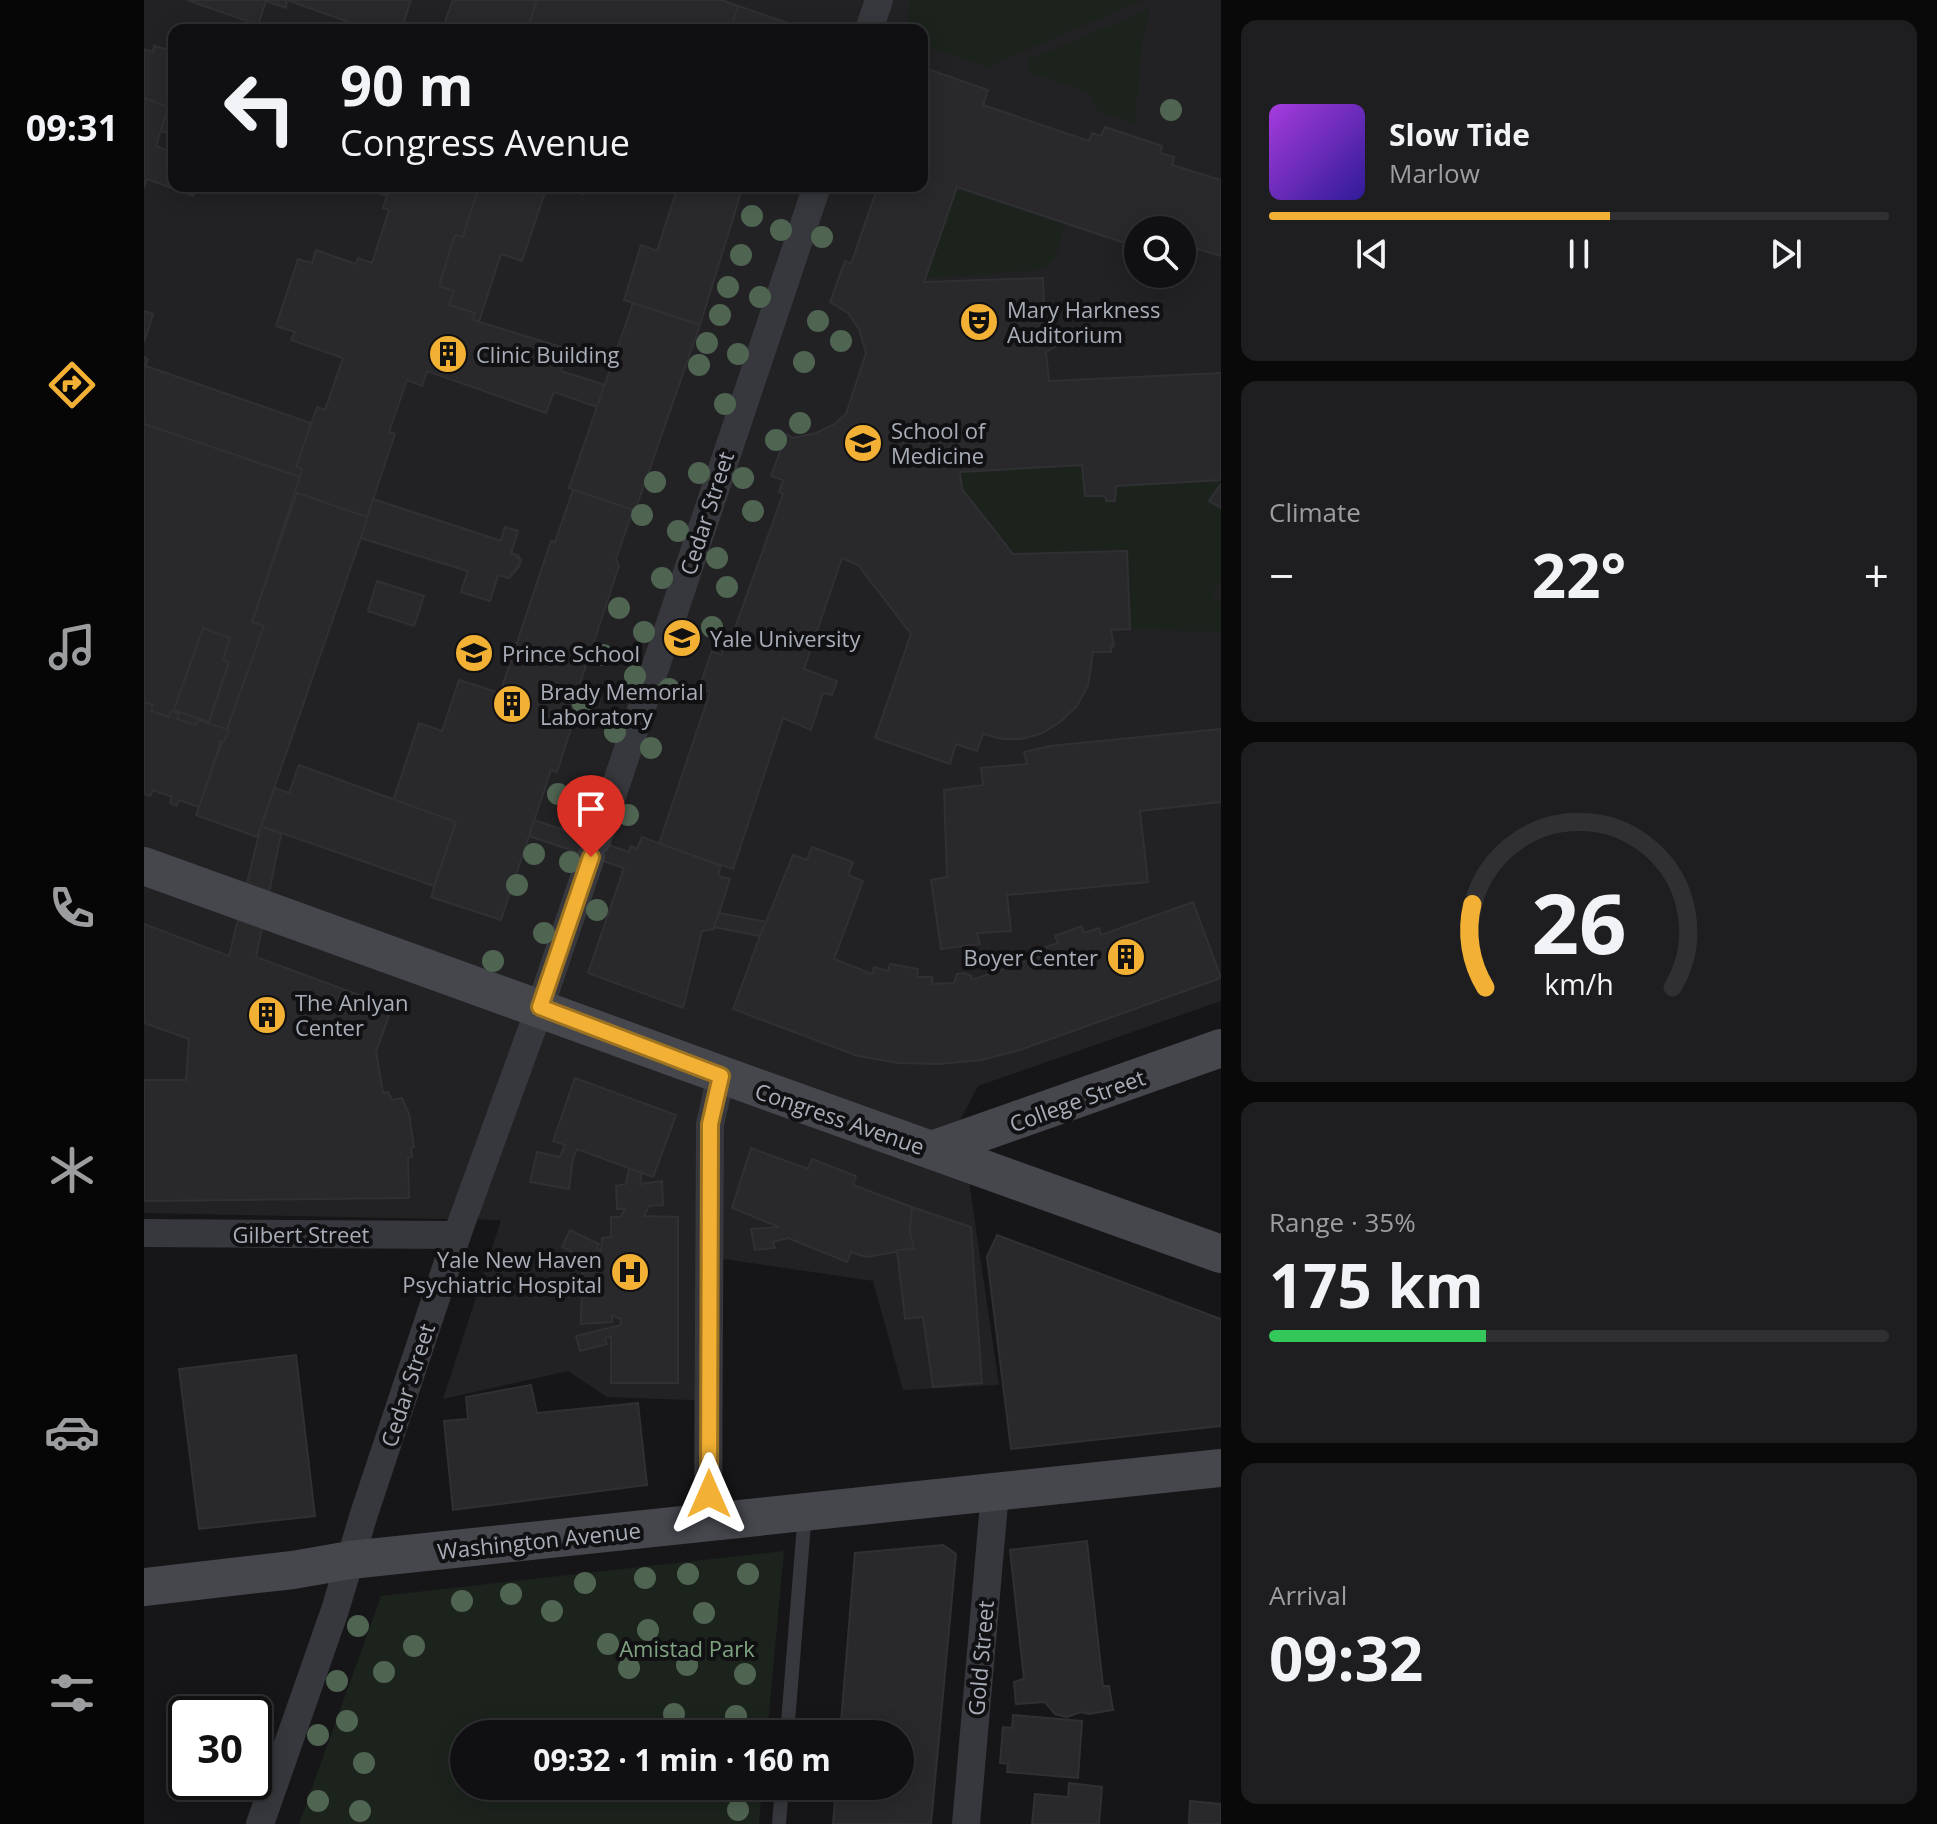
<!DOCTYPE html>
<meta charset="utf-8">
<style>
:root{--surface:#101012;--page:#1e1e20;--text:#f1f3f6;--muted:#9c9d9f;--line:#303032;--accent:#f2b134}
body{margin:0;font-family:"Open Sans",sans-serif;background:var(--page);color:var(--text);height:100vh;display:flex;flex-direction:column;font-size:30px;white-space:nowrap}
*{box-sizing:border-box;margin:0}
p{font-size:26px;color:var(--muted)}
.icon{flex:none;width:44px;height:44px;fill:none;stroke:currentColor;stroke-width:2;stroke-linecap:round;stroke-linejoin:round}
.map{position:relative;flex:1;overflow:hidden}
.details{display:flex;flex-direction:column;gap:20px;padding:20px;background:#09090a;width:716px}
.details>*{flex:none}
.banner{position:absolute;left:24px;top:24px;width:760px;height:168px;border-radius:16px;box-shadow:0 4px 20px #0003,0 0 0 2px var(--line);background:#101012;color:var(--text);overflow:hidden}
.controls{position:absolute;left:980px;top:216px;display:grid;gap:16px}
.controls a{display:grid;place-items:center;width:72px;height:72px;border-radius:50%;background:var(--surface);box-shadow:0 4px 20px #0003,0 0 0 2px var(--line);font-size:40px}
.speed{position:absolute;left:24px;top:1696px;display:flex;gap:16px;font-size:40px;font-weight:700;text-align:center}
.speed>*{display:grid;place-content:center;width:104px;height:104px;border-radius:50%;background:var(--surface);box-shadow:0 4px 20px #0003,0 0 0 2px var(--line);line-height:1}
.speed .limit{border:4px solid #111;border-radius:12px;background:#fff;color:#111}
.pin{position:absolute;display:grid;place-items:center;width:68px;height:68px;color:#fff;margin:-82px -34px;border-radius:50% 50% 50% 0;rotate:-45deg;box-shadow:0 0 8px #0007}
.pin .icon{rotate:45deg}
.me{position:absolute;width:88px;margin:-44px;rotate:0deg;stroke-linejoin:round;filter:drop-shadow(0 0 6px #0008)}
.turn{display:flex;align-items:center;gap:28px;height:168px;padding:0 40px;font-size:36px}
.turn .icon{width:104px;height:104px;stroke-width:2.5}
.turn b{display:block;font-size:56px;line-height:68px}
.big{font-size:60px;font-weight:700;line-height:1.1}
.details .tile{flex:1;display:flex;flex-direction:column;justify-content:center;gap:12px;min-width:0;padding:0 28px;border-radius:16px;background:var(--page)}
.details .dial{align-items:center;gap:0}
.dial svg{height:208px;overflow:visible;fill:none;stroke:var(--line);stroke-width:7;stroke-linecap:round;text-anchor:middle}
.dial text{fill:var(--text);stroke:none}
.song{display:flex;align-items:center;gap:24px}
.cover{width:96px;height:96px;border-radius:12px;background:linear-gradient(135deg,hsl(280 70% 55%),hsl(250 70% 35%))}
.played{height:8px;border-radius:4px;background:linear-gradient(90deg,var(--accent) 55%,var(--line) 55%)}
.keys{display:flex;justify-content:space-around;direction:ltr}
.heat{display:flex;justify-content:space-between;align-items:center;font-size:44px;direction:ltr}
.charge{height:12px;border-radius:6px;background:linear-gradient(90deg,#34c759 35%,var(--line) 0)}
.trip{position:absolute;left:306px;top:1720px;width:464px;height:80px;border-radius:40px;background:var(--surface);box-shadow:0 4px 20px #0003,0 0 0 2px var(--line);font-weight:700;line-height:80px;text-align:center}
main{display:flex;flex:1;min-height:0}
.tabs{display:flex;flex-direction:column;width:144px;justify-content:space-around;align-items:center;background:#060607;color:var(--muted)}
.tabs .icon{width:56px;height:56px}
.tabs .current{color:var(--accent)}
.tabs b{font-size:36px;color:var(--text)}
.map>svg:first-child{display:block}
.built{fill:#222225;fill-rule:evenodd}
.green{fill:#1c231d}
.building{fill:#29292c;stroke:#303034;stroke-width:2}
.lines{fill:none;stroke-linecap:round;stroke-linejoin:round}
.service{stroke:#37383d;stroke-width:14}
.minor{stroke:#37383d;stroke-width:28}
.secondary{stroke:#45474d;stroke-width:38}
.tree{fill:#506452}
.route-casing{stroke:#9d7322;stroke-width:20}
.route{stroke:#f2b134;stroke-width:14}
.labels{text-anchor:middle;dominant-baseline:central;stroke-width:8;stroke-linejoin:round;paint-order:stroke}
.poi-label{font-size:22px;fill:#a8adb8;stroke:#111113;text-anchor:start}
.street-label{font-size:22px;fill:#a8adb8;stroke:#111113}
.park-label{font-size:22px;fill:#7fa381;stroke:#111113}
</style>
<main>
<nav class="tabs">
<b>09:31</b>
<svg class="icon current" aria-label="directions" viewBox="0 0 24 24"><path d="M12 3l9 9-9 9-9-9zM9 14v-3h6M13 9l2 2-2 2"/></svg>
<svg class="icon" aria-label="music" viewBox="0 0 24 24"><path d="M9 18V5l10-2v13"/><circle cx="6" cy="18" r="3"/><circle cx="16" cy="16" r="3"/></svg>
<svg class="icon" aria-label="phone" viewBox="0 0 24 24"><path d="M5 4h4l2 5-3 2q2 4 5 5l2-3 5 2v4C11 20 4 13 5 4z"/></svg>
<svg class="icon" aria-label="climate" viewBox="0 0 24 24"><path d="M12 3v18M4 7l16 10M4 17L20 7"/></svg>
<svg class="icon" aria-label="car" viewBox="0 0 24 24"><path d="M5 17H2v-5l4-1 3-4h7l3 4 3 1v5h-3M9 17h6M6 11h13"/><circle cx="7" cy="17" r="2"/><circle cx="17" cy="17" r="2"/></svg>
<svg class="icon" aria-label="filters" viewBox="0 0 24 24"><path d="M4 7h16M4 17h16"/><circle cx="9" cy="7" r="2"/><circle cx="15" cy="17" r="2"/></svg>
</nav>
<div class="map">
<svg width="1077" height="1824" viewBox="0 0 1077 1824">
<rect width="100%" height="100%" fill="#161618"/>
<path class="built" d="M 0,0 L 1077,0 L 1077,1001 L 834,1086 L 816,1120 L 855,1385 L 759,1390 L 729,1281 L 573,1258 L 573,1401 L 463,1397 L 424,1371 L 299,1399 L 357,1220 L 0,1213 ZM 30,30 L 778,30 L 778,186 L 30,186 ZM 994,230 L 1038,230 L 1038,274 L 994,274 Z"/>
<g class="green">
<polygon points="767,0 999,0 843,67 778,46 778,30 761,30"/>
<polygon points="1006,9 998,42 991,123 955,111 941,90 884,72 884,60"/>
<polygon points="813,187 921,224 911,259 895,270 782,278"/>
<polygon points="938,465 941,496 961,496 962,501 972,486 1077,480 1077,484 1065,501 1077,508 1077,580 1068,594 1077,603 1077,632 986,629 983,551 869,554 818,489 816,472"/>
<polygon points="640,1551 623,1734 320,1734 320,1786 618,1786 615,1824 155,1824 237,1596"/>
</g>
<g class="building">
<polygon points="43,0 143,0 142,8 122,1 114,25"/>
<polygon points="143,0 267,0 257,30 227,30"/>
<polygon points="309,0 393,0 383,30 308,30 310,25 301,22"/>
<polygon points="393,0 578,0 594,6 586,30 383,30"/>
<polygon points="594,6 653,26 651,30 586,30"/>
<polygon points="10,46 30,51 30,90 24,107 0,98 0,49 9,52"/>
<polygon points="778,67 844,90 839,105 945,141 948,133 957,136 961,127 1018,146 1016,153 1030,157 1028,165 1077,180 1077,256 1038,244 1038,230 994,230 994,243 988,241 987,245 813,187 780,282 899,278 900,307 911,312 912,346 902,352 905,381 1077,373 1077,480 972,486 971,501 962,501 961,496 941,496 938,465 816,472 818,489 869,554 983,551 986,629 967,630 970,646 967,647 967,652 949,652 944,686 932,707 915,723 896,734 877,739 859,739 839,734 833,751 812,744 806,764 731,738 767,634 714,565 698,558 660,669 693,681 688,695 679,693 667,730 639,718 589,869 515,844 566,692 555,688 568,651 577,655 583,641 586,642 639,494 635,492 639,480 627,476 643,434 649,438 672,433 689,425 702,414 722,353 715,329 704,313 686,302 701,261 707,264 734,186 778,186"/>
<polygon points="30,90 30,136 17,131"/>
<polygon points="0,98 24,107 12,146 30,153 30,186 52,186 49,196 3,179 0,188"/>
<polygon points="213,186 246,186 243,196"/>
<polygon points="246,186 335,186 319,237 311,235 295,286 310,291 305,305 331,313 329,320 424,349 417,371 461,385 453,407 410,392 402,413 283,371 278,386 263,380 245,432 251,434 223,517 150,492 158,469 152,467 173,407 181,410 199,358 147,340 151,332 132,326 154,259 168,263 172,250 212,264 214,258 228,263 245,210 239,208"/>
<polygon points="335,186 395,186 402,189 378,261 357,254 335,321 329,320 331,313 305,305 310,291 295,286 311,235 319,237"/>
<polygon points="415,186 444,186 439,194"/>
<polygon points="534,186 599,186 556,325 480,300 497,245 513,251"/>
<polygon points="489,303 556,325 491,511 425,488"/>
<polygon points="0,311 9,314 0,342"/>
<polygon points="0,357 4,359 2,366 167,423 152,467 158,469 156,477 0,424"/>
<polygon points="0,424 156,477 108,622 120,626 85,730 54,720 52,725 33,719 35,713 27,711 25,717 7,711 9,705 0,703"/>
<polygon points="1077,484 1077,508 1065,501"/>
<polygon points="429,490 489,510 472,559 475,566 426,714 431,716 413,772 407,770 357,920 287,897 312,822 249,801 275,723 298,731 315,680 356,693 407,541 411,542"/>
<polygon points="153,493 223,517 229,499 357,541 361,527 374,531 367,553 374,555 377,560 375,567 365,578 354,575 346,601 317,592 324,571 217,538 113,837 52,815 120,626 108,622"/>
<polygon points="229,499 357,541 361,527 374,531 367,553 377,560 365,578 354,575 346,601 317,592 324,571 217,538"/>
<polygon points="233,581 280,596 270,626 224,611"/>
<polygon points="59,628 86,638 79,660 85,662 65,722 30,710"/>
<polygon points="0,702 9,705 7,711 25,717 27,711 35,713 33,719 52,725 54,720 85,730 80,742 77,741 55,807 35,800 33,806 26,803 28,797 9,790 6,796 0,794"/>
<polygon points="1077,729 1077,802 996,811 1004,882 863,895 867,931 833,933 836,944 797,949 787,880 803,877 800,790 839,785 837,768 883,764 880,752 906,746"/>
<polygon points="155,765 312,822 290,886 117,826 131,788 145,793"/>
<polygon points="390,820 485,852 487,846 493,849 498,837 577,866 574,876 586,879 570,929 558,931 539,1008 444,973 480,868 385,836"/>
<polygon points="117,826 137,834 112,957 248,1007 232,1052 239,1093 244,1092 248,1100 258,1098 265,1114 270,1147 267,1148 268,1157 264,1158 265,1198 0,1201 0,1080 42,1080 45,1039 0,1023 0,924 85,956"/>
<polygon points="668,847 709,862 704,875 719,881 690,959 728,974 730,967 744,971 746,964 774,969 773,977 788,977 788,984 810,983 813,974 821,973 827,976 828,980 900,955 899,948 914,943 911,936 938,926 940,933 955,928 957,935 1049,902 1077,978 876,1050 838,1060 795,1064 755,1063 714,1056 589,1009 616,936 570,927 575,913 622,922 649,855 663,860"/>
<polygon points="575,913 622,922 616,936 570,927"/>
<polygon points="431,1078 532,1115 509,1177 433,1149 429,1159 425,1189 386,1182 393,1152 416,1157 421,1145 409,1141"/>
<polygon points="607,1148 664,1169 668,1159 712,1176 709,1185 768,1207 766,1232 770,1249 722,1257 707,1252 703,1262 644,1238 629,1242 631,1248 611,1250 607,1229 635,1227 588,1208"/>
<polygon points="485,1168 498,1173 496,1184 518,1181 519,1205 505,1206 500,1216 534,1217 534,1383 467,1383 467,1337 461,1338 463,1344 436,1351 432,1336 477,1325 477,1319 468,1315 468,1322 437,1324 438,1266 456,1266 456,1258 451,1256 448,1261 418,1247 426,1230 455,1244 453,1249 457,1250 458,1238 467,1237 467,1217 477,1217 481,1209 473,1209 472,1186 482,1184"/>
<polygon points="768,1207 827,1227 838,1383 789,1387 779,1317 761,1319 753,1250 770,1249 766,1232"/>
<polygon points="853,1235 1077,1319 1077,1426 867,1449 843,1257"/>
<polygon points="152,1355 171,1516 55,1529 35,1369"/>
<polygon points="387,1385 393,1413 494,1403 503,1485 309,1510 300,1421 324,1419 322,1397"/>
<polygon points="943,1541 959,1686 965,1686 969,1710 945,1714 937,1712 923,1717 911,1714 901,1702 872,1704 870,1682 880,1679 866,1550"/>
<polygon points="799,1545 812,1554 787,1824 689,1824 692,1786 756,1786 756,1734 696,1734 711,1553"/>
<polygon points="869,1715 938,1721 934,1778 863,1772 864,1764 856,1763 859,1727 868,1728"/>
<polygon points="925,1783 958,1787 955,1824 888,1824 891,1794 924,1797"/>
<polygon points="1046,1801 1077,1804 1077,1824 1045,1824"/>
</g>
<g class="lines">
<g class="service">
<polyline points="643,1734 661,1512"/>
<polyline points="635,1824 638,1786"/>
</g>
<g class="minor">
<polyline points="725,30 735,0"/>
<polyline points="453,841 673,186"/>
<polyline points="0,1233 313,1235"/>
<polyline points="564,1521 566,1124 577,1076"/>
<polyline points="116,1824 191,1610 220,1514 313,1235 396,1007 447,857"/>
<polyline points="822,1824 851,1492"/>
</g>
<g class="secondary">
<path d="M 0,866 C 358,997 718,1125 1077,1254"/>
<polyline points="788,1150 1077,1048"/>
<polyline points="0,1587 149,1570 206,1560 1077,1468"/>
</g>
</g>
<g class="tree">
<circle cx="1027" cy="110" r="11"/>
<circle cx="608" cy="216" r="11"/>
<circle cx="637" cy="230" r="11"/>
<circle cx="678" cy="237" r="11"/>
<circle cx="597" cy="255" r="11"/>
<circle cx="584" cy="287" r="11"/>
<circle cx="616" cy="297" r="11"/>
<circle cx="576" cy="315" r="11"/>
<circle cx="674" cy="321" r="11"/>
<circle cx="697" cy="341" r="11"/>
<circle cx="563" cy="343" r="11"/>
<circle cx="594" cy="354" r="11"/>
<circle cx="660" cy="362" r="11"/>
<circle cx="555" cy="365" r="11"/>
<circle cx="581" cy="404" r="11"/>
<circle cx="656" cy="423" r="11"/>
<circle cx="632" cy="440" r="11"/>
<circle cx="555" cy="473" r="11"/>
<circle cx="599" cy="478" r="11"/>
<circle cx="511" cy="482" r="11"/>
<circle cx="609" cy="511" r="11"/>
<circle cx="498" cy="515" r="11"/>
<circle cx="534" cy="531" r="11"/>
<circle cx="573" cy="558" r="11"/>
<circle cx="518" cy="578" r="11"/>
<circle cx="583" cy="587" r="11"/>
<circle cx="475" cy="608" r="11"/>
<circle cx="568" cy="627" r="11"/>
<circle cx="500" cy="632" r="11"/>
<circle cx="459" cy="655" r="11"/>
<circle cx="491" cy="676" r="11"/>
<circle cx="525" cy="689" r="11"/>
<circle cx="439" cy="704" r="11"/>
<circle cx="471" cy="732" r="11"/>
<circle cx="507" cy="748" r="11"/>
<circle cx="414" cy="794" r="11"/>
<circle cx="444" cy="801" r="11"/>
<circle cx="484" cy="815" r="11"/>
<circle cx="390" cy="854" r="11"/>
<circle cx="426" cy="862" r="11"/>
<circle cx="373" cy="885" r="11"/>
<circle cx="453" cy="910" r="11"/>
<circle cx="400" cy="933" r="11"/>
<circle cx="349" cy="961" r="11"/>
<circle cx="544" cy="1574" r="11"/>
<circle cx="604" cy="1574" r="11"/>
<circle cx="501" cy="1578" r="11"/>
<circle cx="441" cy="1583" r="11"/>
<circle cx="367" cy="1594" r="11"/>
<circle cx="318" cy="1601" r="11"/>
<circle cx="408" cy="1611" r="11"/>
<circle cx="560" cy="1613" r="11"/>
<circle cx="214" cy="1626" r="11"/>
<circle cx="504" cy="1630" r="11"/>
<circle cx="464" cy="1644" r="11"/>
<circle cx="270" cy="1646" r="11"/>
<circle cx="543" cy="1665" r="11"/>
<circle cx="485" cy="1668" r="11"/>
<circle cx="240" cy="1672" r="11"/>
<circle cx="601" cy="1674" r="11"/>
<circle cx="193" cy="1681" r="11"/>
<circle cx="530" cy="1714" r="11"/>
<circle cx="592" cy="1716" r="11"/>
<circle cx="203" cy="1721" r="11"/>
<circle cx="174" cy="1735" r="11"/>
<circle cx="220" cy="1763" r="11"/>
<circle cx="174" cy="1801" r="11"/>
<circle cx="594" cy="1810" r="11"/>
<circle cx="216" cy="1811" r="11"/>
</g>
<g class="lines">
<defs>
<polyline id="route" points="447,857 396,1007 577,1076 566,1124 565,1494"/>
</defs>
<use href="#route" class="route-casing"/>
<use href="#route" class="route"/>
</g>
<defs>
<symbol id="theatre-disc" viewBox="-11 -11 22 22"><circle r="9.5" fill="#f2b134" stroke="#111113"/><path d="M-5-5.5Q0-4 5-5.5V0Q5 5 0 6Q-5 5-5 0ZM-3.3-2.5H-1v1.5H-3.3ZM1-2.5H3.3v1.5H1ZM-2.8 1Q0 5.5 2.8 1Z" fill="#111"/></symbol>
<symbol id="building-disc" viewBox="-11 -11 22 22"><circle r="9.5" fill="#f2b134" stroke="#111113"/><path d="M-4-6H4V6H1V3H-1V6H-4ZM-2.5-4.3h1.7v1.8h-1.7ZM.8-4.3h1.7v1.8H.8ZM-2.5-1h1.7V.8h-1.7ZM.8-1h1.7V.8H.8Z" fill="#111"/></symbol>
<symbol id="university-disc" viewBox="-11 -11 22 22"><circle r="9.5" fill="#f2b134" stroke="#111113"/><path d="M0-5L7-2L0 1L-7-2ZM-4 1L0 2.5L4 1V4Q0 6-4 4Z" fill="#111"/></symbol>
<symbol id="school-disc" viewBox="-11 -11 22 22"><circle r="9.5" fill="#f2b134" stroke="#111113"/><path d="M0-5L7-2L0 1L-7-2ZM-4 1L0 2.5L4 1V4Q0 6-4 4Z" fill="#111"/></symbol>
<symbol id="hospital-disc" viewBox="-11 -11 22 22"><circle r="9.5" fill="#f2b134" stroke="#111113"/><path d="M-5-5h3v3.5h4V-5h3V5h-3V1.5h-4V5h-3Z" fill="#111"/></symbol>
</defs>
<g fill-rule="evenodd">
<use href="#theatre-disc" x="813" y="300" width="44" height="44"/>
<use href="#building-disc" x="282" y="332" width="44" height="44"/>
<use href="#university-disc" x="697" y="421" width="44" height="44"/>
<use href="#university-disc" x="516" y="616" width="44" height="44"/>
<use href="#school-disc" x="308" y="631" width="44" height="44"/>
<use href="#building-disc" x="346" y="682" width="44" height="44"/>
<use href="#building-disc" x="960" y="935" width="44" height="44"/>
<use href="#building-disc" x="101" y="993" width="44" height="44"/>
<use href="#hospital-disc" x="464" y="1250" width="44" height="44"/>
</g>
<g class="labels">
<g class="poi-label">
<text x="863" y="309">Mary Harkness<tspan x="863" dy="25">Auditorium</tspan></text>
<text x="332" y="354">Clinic Building</text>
<text x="747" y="430">School of<tspan x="747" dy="25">Medicine</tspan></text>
<text x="566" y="638">Yale University</text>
<text x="358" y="653">Prince School</text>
<text x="396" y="691">Brady Memorial<tspan x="396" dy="25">Laboratory</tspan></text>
<text x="954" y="957" text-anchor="end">Boyer Center</text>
<text x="151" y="1002">The Anlyan<tspan x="151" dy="25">Center</tspan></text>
<text x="458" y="1259" text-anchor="end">Yale New Haven<tspan x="458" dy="25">Psychiatric Hospital</tspan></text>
</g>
<g class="street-label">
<text transform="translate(562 513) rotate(-72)">Cedar Street</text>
<text transform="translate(933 1100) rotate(-20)">College Street</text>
<text transform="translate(696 1118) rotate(19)">Congress Avenue</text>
<text x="157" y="1234">Gilbert Street</text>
<text transform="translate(263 1385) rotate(-72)">Cedar Street</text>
<text transform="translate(395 1540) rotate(-6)">Washington Avenue</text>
<text transform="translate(836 1658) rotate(-85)">Gold Street</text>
</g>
<g class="park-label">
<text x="543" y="1648">Amistad Park</text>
</g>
</g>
</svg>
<div class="controls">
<a><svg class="icon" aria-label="search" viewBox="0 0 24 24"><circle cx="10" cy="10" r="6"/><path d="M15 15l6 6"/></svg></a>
</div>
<div class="speed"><div class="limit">30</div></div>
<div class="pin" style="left:447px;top:857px;background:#d93025"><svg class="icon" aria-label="arrive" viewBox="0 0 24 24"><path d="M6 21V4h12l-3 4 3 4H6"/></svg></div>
<svg class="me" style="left:565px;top:1494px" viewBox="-20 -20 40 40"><path d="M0-17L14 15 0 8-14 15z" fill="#f2b134" stroke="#fff" stroke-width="4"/></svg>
<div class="trip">09:32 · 1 min · 160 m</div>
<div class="banner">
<div class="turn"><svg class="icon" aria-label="left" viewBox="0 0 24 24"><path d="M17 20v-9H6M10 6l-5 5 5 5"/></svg><div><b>90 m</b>Congress Avenue</div></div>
</div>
</div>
<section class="details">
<div class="tile">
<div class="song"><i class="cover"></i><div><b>Slow Tide</b><p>Marlow</p></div></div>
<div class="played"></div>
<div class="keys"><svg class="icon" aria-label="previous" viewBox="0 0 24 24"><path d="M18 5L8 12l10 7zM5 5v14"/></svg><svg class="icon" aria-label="pause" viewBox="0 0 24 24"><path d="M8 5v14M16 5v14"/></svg><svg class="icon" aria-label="next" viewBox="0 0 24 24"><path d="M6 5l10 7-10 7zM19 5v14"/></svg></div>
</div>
<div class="tile"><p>Climate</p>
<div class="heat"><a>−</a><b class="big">22°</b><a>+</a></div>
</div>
<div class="tile dial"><svg viewBox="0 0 100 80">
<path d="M14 69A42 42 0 1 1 86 69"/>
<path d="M14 69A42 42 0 0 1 9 37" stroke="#f2b134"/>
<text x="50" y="56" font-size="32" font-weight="700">26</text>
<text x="50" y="72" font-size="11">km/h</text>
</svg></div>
<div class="tile"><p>Range · 35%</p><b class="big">175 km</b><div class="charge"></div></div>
<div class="tile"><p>Arrival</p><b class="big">09:32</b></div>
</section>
</main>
